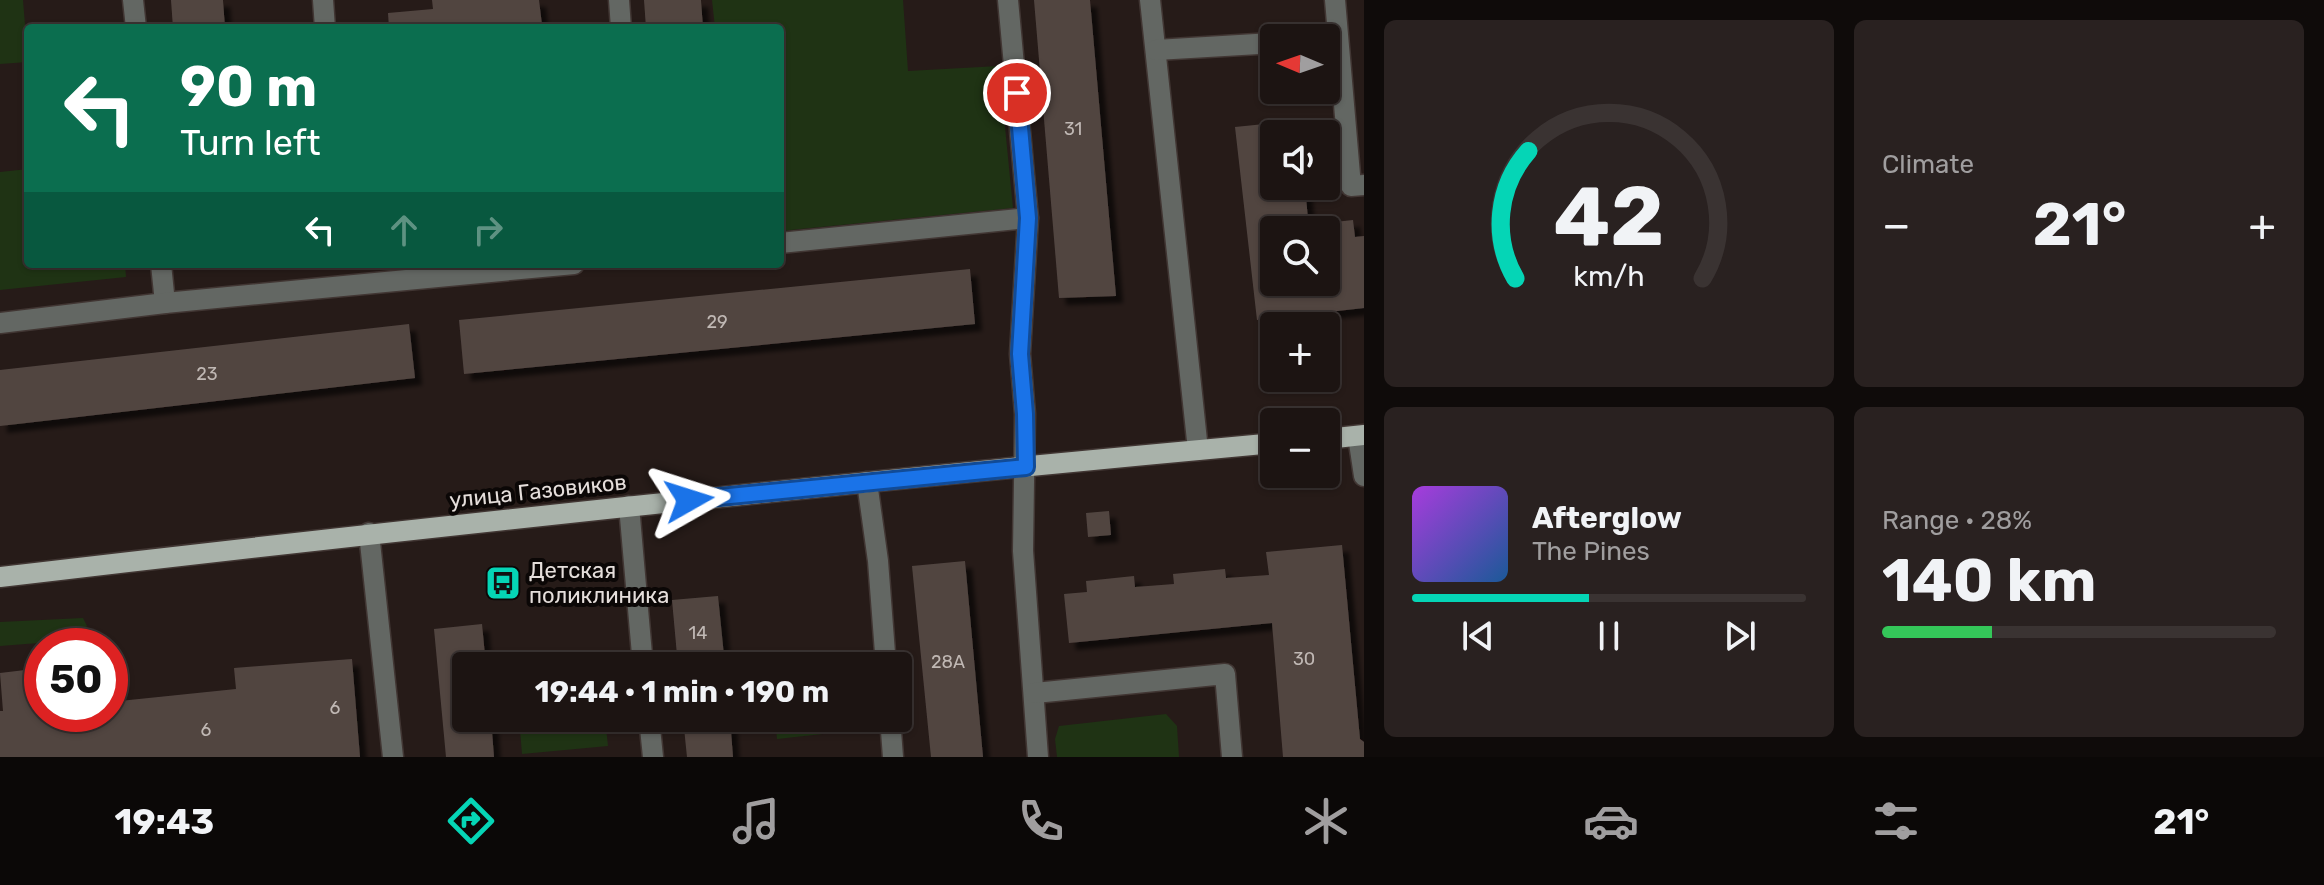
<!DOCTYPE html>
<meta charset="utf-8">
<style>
:root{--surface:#1c1412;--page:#292120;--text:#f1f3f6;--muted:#a09e9f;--line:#3a3332;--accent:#05d5b6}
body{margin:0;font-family:Rubik,sans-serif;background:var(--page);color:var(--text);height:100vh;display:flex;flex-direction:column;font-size:30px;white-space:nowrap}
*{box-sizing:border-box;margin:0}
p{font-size:26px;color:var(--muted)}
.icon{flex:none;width:44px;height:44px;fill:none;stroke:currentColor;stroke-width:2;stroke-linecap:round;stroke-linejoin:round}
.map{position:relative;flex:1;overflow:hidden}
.side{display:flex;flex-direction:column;gap:20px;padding:20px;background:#0f0b0a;width:960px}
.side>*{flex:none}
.hud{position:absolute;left:24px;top:24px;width:760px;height:244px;border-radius:8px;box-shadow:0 2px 6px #0004,0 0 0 2px var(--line);background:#0b6e4f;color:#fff;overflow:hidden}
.needle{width:52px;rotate:272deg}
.tools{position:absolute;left:1260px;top:24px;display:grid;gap:16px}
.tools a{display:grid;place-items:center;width:80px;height:80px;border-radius:8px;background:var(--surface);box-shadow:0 2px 6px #0004,0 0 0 2px var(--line);font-size:40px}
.speed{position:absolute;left:24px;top:628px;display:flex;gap:16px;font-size:40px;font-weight:700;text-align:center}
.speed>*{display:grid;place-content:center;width:104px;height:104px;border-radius:50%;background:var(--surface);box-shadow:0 2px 6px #0004,0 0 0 2px var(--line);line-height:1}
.speed .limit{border:12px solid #d22;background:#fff;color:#111}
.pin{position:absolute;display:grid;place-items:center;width:68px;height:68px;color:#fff;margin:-34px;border:4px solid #fff;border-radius:50%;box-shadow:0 2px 8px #0007}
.me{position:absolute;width:88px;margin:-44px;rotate:84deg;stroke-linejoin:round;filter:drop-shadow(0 0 6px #0008)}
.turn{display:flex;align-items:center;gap:28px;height:168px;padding:0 24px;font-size:36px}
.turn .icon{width:104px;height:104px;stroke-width:2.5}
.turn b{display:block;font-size:56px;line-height:68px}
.lanes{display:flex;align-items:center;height:76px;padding:0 24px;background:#0003;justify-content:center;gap:40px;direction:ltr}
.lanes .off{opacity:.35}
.big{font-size:60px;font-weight:700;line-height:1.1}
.side .widget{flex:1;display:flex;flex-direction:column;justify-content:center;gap:12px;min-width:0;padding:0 28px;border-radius:12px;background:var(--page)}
.side .dial{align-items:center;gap:0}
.dial svg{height:208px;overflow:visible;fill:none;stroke:var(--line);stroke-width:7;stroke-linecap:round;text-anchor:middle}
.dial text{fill:var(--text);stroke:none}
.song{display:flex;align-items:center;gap:24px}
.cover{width:96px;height:96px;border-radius:12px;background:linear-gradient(135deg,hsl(280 70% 55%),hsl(210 70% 35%))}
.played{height:8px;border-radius:4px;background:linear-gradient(90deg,var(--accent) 45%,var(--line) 45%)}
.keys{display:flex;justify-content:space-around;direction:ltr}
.heat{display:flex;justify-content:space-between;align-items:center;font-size:44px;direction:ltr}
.charge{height:12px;border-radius:6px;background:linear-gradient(90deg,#34c759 28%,var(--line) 0)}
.side .tiles{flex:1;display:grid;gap:20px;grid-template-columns:repeat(2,1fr)}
.trip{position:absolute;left:452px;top:652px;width:460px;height:80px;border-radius:8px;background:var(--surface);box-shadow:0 2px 6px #0004,0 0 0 2px var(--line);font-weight:700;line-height:80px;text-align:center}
.tabs{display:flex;height:128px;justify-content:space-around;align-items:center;background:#0b0807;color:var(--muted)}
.tabs .icon{width:56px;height:56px}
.tabs .current{color:var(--accent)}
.tabs b{font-size:36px;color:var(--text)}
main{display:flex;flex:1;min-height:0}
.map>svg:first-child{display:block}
.green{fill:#1f3314}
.building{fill:#514541;filter:url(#shadow)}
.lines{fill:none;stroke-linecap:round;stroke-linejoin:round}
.minor-casing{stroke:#413633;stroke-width:23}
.major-casing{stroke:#413633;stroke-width:23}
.minor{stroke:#636763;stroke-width:20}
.major{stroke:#a9b2aa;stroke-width:20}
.route-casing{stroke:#114b97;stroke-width:20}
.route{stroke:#1a73e8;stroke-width:14}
.labels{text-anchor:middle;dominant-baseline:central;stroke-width:8;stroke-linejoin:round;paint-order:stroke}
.number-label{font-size:18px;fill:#c0b8b4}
.street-label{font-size:22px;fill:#e5dedb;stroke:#0b0706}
.poi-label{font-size:22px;fill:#e5dedb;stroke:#0b0706;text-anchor:start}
</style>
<main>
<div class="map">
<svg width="1364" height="757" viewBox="0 0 1364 757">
<defs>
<filter id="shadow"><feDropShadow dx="7" dy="7" stdDeviation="2" flood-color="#0009"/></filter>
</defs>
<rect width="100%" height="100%" fill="#261b18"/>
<g class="green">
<polygon points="0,0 23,0 28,62 0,64"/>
<polygon points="712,0 903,0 908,71 999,66 1013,208 780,231 780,28 715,28"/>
<polygon points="28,169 28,264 125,264 126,277 0,290 0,172"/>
<polygon points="83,618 87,626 77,640 0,646 0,622"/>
<polygon points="1166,714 1177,726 1179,757 1057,757 1055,739 1059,726"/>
<polygon points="519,718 605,718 608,746 522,754"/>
<polygon points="775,718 849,718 850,731 777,739"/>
</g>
<g class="building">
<polygon points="171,0 223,0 225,28 173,28"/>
<polygon points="432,0 539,0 542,25 510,28 389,28 388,13 433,9"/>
<polygon points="644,0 701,0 703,28 646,28"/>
<polygon points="1034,0 1090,0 1116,296 1059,298"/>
<polygon points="1274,123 1274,186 1305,186 1309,230 1274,230 1274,282 1326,282 1326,223 1353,220 1355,237 1364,236 1364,308 1257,320 1235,127"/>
<polygon points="970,269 975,324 464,374 459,320"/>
<polygon points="409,324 415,378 0,426 0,370"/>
<polygon points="1109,511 1111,535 1088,537 1086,513"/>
<polygon points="1342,545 1360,739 1364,742 1364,757 1283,757 1272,623 1069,643 1064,594 1087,592 1086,581 1134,576 1135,587 1174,584 1173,574 1225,569 1226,578 1269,575 1266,552"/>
<polygon points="965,561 983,757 931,757 912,566"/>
<polygon points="718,596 725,666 678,666 672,600"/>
<polygon points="482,624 486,666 466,666 466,718 491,718 494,757 446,757 434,629"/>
<polygon points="352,659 360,757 0,757 0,711 3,711 0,673 42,668 42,714 110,714 110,702 236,689 234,668"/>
<polygon points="683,718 730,718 733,757 687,757"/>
</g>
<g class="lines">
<defs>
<g id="minor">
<polyline points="133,0 136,28"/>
<polyline points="323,0 325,28"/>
<polyline points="619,0 621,28"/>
<polyline points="1008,0 1028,218 1020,354 1025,414 1023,551 1038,757"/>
<polyline points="1150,0 1198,450"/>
<polyline points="1335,0 1351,186 1364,185"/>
<polyline points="1156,50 1274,43"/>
<polyline points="780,243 1028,218"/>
<polyline points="161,264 165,303"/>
<polyline points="0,323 165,303 574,264"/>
<polyline points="1358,436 1364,476"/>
<polyline points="867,482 878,561 886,666"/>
<polyline points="629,506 643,666"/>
<polyline points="369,533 393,757"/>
<polyline points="1035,693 1225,674 1232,757"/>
<polyline points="649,718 653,757"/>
<polyline points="890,718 893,757"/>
</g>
<g id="major">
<polyline points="1326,439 1364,435"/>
<path d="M 0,577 C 424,527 849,482 1274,443"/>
</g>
</defs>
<use href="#minor" class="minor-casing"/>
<use href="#major" class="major-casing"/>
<use href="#minor" class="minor"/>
<use href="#major" class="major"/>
</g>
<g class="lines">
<defs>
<polyline id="route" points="689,500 1026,467 1025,414 1020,354 1028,218 1017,93"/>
</defs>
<use href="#route" class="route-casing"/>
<use href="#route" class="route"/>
</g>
<defs>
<symbol id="bus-square" viewBox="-11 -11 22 22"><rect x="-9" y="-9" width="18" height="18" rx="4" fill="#05d5b6" stroke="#0b0706"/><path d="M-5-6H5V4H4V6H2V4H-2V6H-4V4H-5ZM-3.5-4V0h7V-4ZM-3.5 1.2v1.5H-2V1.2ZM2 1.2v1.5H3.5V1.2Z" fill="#111"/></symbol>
</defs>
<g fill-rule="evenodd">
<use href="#bus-square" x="483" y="563" width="40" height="40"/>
</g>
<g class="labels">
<g class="number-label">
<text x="1073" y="129">31</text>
<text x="717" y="322">29</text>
<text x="207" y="374">23</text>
<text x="698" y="633">14</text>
<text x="1304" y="659">30</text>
<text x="948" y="662">28А</text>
<text x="335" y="708">6</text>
<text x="206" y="730">6</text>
</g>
<g class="street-label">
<text transform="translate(538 491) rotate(-6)">улица Газовиков</text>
</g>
<g class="poi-label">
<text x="529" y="570">Детская<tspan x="529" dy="25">поликлиника</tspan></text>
</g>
</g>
</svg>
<div class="tools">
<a><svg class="needle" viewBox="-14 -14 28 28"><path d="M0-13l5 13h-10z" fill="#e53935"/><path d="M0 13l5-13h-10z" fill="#a09e9f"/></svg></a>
<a><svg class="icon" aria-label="sound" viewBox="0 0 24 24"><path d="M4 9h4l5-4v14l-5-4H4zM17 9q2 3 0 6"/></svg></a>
<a><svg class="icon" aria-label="search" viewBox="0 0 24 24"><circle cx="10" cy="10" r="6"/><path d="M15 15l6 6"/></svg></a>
<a>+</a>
<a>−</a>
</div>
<div class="speed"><div class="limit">50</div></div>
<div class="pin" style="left:1017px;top:93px;background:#d93025"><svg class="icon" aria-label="arrive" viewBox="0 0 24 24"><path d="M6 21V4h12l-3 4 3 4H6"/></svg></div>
<svg class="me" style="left:689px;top:500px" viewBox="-20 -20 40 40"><path d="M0-17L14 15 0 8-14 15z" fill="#1a73e8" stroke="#fff" stroke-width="4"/></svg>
<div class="trip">19:44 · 1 min · 190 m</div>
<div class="hud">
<div class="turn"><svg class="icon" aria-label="left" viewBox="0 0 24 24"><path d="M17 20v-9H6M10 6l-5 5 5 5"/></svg><div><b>90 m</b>Turn left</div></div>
<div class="lanes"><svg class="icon" aria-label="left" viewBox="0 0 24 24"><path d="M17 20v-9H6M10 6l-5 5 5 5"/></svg><svg class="icon off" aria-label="ahead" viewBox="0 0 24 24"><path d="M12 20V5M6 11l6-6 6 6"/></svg><svg class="icon off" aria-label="right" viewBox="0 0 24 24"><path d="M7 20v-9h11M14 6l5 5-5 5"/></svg></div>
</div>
</div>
<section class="side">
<div class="tiles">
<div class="widget dial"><svg viewBox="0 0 100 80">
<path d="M14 69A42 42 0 1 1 86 69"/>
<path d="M14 69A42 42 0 0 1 19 20" stroke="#05d5b6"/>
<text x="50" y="56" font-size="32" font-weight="700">42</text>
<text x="50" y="72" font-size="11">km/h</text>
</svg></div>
<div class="widget"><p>Climate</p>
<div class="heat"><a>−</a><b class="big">21°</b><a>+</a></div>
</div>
<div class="widget">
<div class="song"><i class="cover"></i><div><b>Afterglow</b><p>The Pines</p></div></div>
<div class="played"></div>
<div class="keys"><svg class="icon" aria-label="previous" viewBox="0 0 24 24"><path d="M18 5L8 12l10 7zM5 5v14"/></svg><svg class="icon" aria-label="pause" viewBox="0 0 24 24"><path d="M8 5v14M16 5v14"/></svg><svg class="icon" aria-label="next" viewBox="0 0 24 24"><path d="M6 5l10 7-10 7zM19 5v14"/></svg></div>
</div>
<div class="widget"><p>Range · 28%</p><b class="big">140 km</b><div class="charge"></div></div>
</div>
</section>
</main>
<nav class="tabs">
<b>19:43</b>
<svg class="icon current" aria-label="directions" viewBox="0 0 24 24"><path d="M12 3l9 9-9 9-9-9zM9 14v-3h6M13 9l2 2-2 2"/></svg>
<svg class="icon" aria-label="music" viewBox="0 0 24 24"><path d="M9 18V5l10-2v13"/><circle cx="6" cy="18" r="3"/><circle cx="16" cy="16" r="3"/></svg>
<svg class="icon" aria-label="phone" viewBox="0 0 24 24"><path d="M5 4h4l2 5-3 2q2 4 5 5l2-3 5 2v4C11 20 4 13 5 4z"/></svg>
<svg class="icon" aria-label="climate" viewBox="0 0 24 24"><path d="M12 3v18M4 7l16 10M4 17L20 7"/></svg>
<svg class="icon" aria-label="car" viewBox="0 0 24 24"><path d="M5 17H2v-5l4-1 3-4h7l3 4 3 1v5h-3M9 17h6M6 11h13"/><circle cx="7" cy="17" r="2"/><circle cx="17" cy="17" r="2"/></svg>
<svg class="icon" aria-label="filters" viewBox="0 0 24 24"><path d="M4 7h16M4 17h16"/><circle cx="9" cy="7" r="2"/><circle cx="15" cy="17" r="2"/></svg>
<b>21°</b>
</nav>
